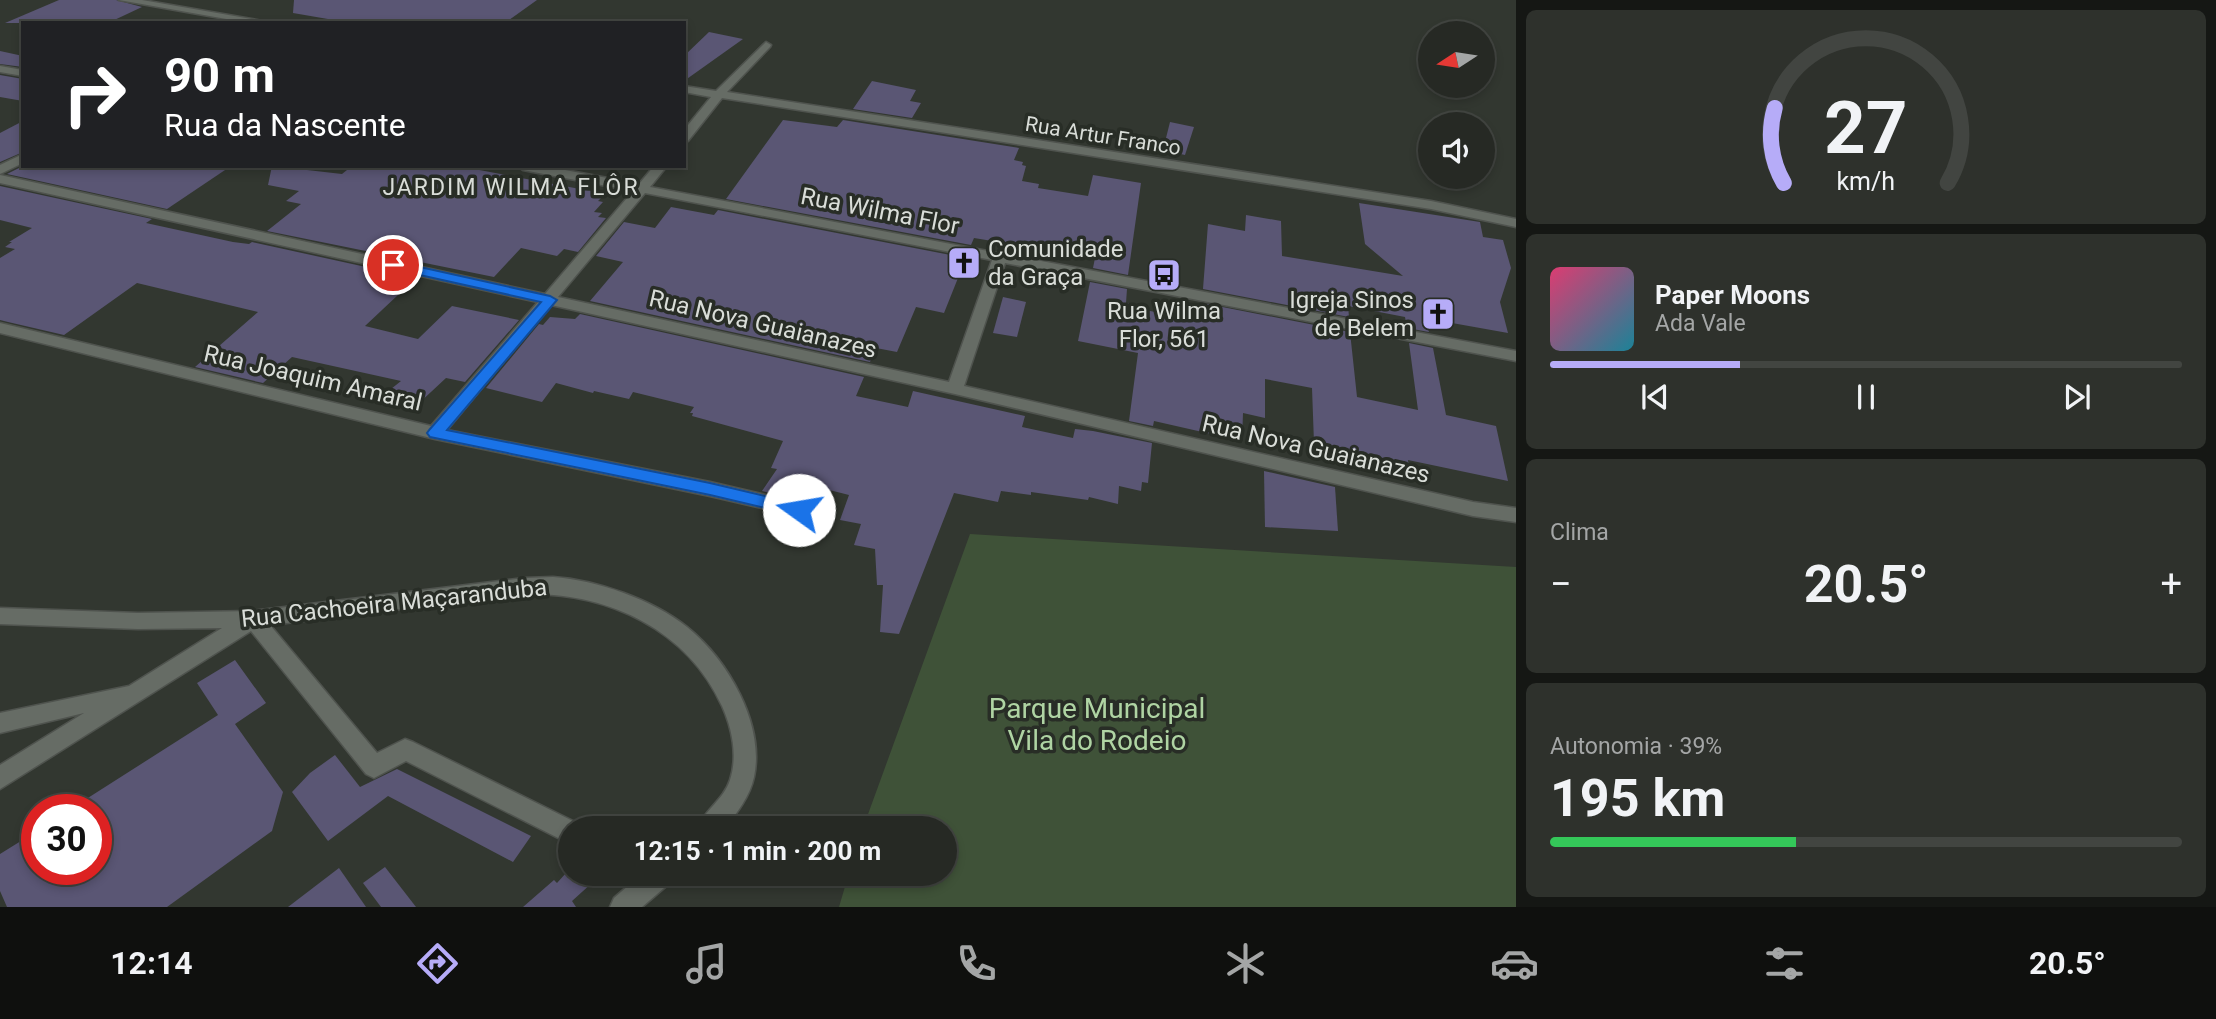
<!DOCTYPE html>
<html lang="pt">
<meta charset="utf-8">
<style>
:root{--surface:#262924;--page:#2e312c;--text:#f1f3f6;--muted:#a4a6a6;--line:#424541;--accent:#b6acf8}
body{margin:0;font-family:Roboto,sans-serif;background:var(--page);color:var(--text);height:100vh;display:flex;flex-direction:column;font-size:26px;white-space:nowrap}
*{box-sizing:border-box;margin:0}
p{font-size:23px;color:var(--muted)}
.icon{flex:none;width:38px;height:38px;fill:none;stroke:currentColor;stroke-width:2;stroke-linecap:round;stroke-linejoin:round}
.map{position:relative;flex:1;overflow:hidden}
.side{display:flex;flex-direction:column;gap:10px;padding:10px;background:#151714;width:700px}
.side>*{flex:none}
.hud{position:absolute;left:21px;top:21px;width:665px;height:147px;border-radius:0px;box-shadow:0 4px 10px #0003,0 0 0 2px var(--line);background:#202124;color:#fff;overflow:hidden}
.needle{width:46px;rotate:258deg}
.buttons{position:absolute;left:1418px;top:21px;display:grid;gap:14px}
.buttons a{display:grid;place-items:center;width:77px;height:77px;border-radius:50%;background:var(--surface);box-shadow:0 4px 10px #0003,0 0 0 2px var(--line);font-size:35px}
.speed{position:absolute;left:21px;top:794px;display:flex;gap:14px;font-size:35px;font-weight:700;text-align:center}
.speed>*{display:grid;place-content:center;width:91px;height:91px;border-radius:50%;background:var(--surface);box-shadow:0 4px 10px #0003,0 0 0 2px var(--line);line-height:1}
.speed .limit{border:10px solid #d22;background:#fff;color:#111}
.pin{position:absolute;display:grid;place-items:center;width:60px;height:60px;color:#fff;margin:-30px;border:4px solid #fff;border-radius:50%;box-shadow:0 2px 7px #0007}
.me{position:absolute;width:77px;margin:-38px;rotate:283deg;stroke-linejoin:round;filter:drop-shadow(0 0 5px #0008)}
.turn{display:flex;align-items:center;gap:24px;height:147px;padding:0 28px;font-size:32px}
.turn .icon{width:91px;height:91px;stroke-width:2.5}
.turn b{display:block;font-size:49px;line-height:60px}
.big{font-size:52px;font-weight:700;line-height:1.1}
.side .widget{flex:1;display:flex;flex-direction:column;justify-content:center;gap:10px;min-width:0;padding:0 24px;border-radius:10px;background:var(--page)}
.side .dial{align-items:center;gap:0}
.dial svg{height:182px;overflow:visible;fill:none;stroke:var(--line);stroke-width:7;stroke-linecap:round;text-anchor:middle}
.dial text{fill:var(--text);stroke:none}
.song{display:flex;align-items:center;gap:21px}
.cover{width:84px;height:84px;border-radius:10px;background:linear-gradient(135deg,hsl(340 70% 55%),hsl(190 70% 35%))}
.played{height:7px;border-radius:4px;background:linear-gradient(90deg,var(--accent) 30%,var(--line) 30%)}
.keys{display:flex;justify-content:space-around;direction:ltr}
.heat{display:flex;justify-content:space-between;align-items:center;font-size:38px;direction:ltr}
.charge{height:10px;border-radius:5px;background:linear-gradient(90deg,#34c759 39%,var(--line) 0)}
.trip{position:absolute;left:558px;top:816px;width:399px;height:70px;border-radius:35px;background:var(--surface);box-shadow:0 4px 10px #0003,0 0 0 2px var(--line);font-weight:700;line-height:70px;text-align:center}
.tabs{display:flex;height:112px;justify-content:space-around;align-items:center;background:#0f100e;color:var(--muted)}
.tabs .icon{width:49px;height:49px}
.tabs .active{color:var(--accent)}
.tabs b{font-size:32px;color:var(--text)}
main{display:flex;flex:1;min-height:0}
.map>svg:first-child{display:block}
.green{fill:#3f5238}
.building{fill:#5a5674}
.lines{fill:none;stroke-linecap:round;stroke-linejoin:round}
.minor-casing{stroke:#4f534e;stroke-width:3}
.minor{fill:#666c65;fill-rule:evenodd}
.route{fill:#1a73e8;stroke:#114b97;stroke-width:2}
.labels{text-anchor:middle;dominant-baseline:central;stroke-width:7;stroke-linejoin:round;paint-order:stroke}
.far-street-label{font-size:21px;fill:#d9ddd8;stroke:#282d26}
.far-quarter-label{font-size:23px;letter-spacing:2px;fill:#d9ddd8;stroke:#282d26}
.street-label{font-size:24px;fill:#d9ddd8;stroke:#282d26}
.poi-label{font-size:24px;fill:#d9ddd8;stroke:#282d26;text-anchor:start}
.near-park-label{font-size:28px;fill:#afd4a3;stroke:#282d26}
</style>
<main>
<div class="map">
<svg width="1516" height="907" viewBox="0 0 1516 907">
<rect width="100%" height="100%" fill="#323730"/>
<polygon class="green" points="970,534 1516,567 1516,907 839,907 849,873 945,873 945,828 863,828"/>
<g class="building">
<polygon points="59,0 116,0 142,7 108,23 5,23"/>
<polygon points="294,0 537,0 505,23 351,23 293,13"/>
<polygon points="709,32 743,39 684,81 684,56"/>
<polygon points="0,51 23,56 23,67 0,64"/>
<polygon points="0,75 23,79 23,101 0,97"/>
<polygon points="872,81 916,90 910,101 921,103 912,118 853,109"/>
<polygon points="783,120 837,127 843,120 1019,148 1014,160 1023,162 1022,165 1026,166 1022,181 1039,184 1038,188 1088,196 1093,175 1141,183 1128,275 1093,268 1095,258 974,238 971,245 726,199"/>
<polygon points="23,121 23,152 0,162 0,133"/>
<polygon points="1170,122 1194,127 1185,155 1163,150"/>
<polygon points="23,166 231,166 167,209 7,174"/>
<polygon points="272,166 342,174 352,166 458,166 596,192 594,194 603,196 598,201 603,202 594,212 602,213 598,217 606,218 578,252 564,249 557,256 521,248 494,277 267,231 301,204 286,201 299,191 268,185"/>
<polygon points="0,186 152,219 146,223 233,242 249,244 252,242 416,278 365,326 418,339 452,306 519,320 465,382 446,378 417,405 386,393 401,381 292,357 263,383 195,367 258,312 137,283 64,335 8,322 0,320 0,258 15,249 5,247 12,242 9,242 32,228 0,220"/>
<polygon points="1359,203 1480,222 1483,237 1503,240 1511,268 1500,302 1508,333 1424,318 1429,332 1407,328 1405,317 1348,306 1349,317 1203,289 1208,224 1245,231 1246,215 1281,221 1282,256 1403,276 1365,244"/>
<polygon points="671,207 714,215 718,210 966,258 944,313 916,307 897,352 876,348 870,362 590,301 623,262 596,256 624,222 655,228"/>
<polygon points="1090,282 1127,289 1126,303 1140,306 1140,309 1201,321 1202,303 1350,332 1357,397 1418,410 1409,343 1433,348 1446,415 1496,426 1508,481 1408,460 1410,478 1386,472 1383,458 1314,443 1312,388 1265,379 1265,418 1243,413 1242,441 1154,421 1153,426 1129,421 1138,353 1078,341"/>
<polygon points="1003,297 1026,302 1017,337 993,333"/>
<polygon points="580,314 864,377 856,396 908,407 913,391 1025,416 1022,427 1073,438 1075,429 1093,431 1152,443 1148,483 1142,482 1141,491 1119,486 1118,504 1089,497 1088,500 1031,492 1031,495 1001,491 998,502 954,493 899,634 880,632 883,585 877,585 875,549 854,545 861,524 840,520 849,495 798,482 786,497 762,491 777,469 771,468 783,441 692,416 693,413 690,413 694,407 633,392 629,399 594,391 593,393 556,383 542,402 486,388 539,324 543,325 550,317 575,319"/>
<polygon points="1264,471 1335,487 1338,531 1265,527"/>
<polygon points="235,660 266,703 235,724 283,792 272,831 167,907 7,907 0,891 0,854 37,831 37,870 96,870 96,810 69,810 218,715 197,683"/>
<polygon points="335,755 360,787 397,769 531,836 513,862 388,796 328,841 292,792 310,773"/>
<polygon points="385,867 416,907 381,907 363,883"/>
<polygon points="339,868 366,907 288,907"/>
<polygon points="566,873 603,873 572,901 576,907 523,907 554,880 557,883"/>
</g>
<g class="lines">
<defs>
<g id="minor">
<polygon points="119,0 142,0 274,23 249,23"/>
<polygon points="766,42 771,45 770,47 727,92 1431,201 1516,219 1516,227 1431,209 722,98 688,141 684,142 684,130 711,97 684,92 684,86 716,91"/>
<polygon points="0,66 23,70 23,76 0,72"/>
<polygon points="23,154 23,163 0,174 0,165"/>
<path d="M 517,166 L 544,166 L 639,184 L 654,166 L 667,166 L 650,187 L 1516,351 L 1516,361 L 1005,263 L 964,386 L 1473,502 L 1516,508 L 1516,522 L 1473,516 L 955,394 L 551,305 L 447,430 L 710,482 L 822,508 L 829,510 L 831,515 L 829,520 L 822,522 L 710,496 L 435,439 L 0,333 L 0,323 L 431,426 L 538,302 L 0,183 L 0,175 L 545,294 L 633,191 L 523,170 ZM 645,193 L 992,260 L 949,382 L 558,297 Z"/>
<path d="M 553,577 C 597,580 653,600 687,627 C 728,660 765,724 754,777 C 750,796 737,813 725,828 L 697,828 C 705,810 724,799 730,780 C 738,756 732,728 722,706 C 687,629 607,592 525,594 L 270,625 L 377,753 L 405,739 L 413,742 L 579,824 L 580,828 L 570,828 L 570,844 L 406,761 L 374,778 L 366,774 L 251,631 L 0,789 L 0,765 L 84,713 L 0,733 L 0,713 L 129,686 L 222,628 L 138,629 L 0,624 L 0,608 L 138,613 L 253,611 L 525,578 Z"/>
<polygon points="643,873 674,873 671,882 642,907 610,907 614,898"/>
</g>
</defs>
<use href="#minor" class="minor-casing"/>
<use href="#minor" class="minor"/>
</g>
<polygon class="route" points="393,261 550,296 557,300 447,430 710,483 799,504 808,510 805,514 799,516 710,495 430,437 427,433 430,429 541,302 388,268 388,262"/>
<defs>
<symbol id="church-square" viewBox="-11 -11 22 22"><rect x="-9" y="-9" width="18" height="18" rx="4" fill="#b6acf8" stroke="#282d26"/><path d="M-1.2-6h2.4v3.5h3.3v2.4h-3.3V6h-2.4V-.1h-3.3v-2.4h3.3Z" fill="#111"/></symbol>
<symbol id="bus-square" viewBox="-11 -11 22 22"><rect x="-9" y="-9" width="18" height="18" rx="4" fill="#b6acf8" stroke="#282d26"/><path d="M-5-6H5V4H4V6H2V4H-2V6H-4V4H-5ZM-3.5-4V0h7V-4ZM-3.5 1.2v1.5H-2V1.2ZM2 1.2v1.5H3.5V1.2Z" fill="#111"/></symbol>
</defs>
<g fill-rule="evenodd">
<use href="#church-square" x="945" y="244" width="38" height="38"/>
<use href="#bus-square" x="1145" y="256" width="38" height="38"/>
<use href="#church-square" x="1419" y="295" width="38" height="38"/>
</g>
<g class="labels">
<g class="far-street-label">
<text transform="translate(1103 136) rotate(9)">Rua Artur Franco</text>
</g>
<g class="far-quarter-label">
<text x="511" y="187">JARDIM WILMA FLÔR</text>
</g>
<g class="street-label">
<text transform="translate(880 211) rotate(11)">Rua Wilma Flor</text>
<text transform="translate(763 324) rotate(13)">Rua Nova Guaianazes</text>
<text transform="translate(313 378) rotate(13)">Rua Joaquim Amaral</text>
<text transform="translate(1316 449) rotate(13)">Rua Nova Guaianazes</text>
<text transform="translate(394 603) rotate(-6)">Rua Cachoeira Maçaranduba</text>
</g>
<g class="poi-label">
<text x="988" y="249">Comunidade<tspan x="988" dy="28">da Graça</tspan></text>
<text x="1414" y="300" text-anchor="end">Igreja Sinos<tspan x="1414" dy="28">de Belem</tspan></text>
<text x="1164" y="311" text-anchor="middle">Rua Wilma<tspan x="1164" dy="28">Flor, 561</tspan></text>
</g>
<g class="near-park-label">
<text x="1097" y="708">Parque Municipal<tspan x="1097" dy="32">Vila do Rodeio</tspan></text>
</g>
</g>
</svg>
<div class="buttons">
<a><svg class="needle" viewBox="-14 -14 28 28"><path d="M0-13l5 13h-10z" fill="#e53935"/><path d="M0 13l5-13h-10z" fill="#a4a6a6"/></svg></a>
<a><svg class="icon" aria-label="sound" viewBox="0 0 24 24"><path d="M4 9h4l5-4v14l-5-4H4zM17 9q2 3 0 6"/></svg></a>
</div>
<div class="speed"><div class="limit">30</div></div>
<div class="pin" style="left:393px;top:265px;background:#d93025"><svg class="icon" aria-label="arrive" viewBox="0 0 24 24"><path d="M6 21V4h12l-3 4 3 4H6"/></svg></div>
<svg class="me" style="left:799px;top:510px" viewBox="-20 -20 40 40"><circle r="19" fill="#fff"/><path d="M0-13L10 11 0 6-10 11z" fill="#1a73e8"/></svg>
<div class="trip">12:15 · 1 min · 200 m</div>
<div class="hud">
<div class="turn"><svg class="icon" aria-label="right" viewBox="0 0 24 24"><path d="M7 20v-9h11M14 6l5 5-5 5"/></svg><div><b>90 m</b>Rua da Nascente</div></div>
</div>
</div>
<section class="side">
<div class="widget dial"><svg viewBox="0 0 100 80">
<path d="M14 69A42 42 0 1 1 86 69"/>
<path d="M14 69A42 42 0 0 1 10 36" stroke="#b6acf8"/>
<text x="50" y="56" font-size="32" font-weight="700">27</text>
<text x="50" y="72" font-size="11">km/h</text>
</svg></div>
<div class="widget">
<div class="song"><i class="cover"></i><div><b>Paper Moons</b><p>Ada Vale</p></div></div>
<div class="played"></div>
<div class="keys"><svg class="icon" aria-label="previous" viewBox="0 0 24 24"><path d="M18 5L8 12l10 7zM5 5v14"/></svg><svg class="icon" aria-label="pause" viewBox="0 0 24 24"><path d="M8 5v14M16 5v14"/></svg><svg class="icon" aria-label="next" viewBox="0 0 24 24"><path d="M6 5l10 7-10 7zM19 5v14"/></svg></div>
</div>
<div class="widget"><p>Clima</p>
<div class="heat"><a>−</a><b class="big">20.5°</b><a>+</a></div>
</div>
<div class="widget"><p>Autonomia · 39%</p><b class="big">195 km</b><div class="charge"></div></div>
</section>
</main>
<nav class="tabs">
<b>12:14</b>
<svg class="icon active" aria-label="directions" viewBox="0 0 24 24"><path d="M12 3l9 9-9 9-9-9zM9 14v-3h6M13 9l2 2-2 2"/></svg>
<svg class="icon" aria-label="music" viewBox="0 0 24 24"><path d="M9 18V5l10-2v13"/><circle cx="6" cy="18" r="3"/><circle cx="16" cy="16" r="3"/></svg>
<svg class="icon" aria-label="phone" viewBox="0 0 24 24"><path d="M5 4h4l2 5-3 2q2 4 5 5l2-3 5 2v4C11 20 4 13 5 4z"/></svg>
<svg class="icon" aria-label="climate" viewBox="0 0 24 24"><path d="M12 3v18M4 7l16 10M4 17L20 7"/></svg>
<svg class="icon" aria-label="car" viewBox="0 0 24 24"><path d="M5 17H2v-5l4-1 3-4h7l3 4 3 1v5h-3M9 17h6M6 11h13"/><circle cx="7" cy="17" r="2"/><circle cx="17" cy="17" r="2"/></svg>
<svg class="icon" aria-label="filters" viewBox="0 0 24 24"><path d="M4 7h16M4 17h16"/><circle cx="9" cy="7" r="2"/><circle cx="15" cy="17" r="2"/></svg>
<b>20.5°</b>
</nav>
